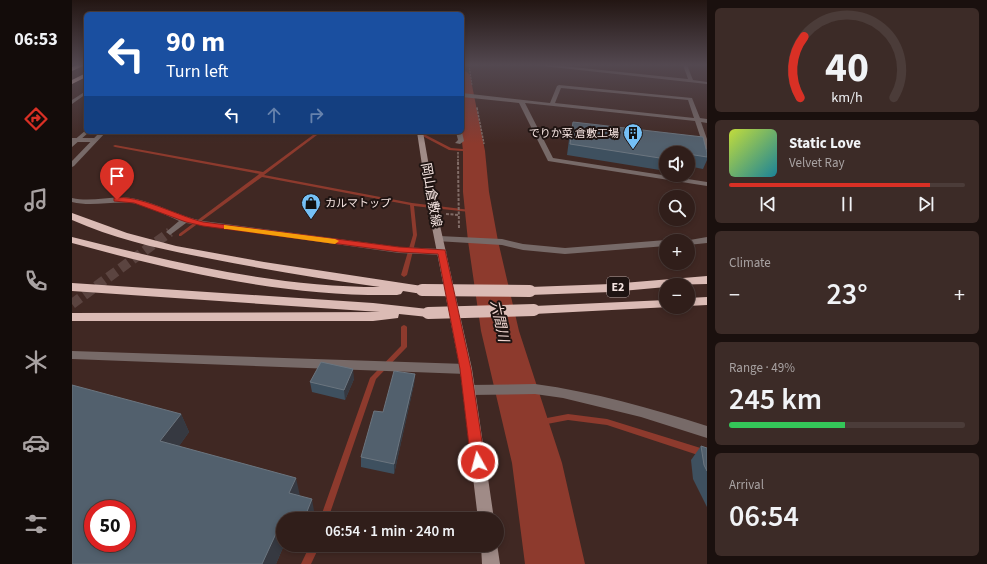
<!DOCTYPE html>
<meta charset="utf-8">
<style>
:root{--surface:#301e1a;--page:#3c2b27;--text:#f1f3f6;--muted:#a8a2a2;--line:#4b3c39;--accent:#d93025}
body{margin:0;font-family:"Source Sans 3","Noto Sans JP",sans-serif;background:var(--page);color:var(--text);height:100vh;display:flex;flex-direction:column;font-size:15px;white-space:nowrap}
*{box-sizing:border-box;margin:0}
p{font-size:13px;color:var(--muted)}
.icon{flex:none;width:22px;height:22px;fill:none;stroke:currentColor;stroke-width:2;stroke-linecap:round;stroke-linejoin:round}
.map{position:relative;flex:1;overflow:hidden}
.sheet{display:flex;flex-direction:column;gap:8px;padding:8px;background:#1a100e;width:280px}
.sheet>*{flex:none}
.banner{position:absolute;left:12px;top:12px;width:380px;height:122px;border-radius:6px;box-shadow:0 2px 6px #0003,0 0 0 1px var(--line);background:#1a4fa0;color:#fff;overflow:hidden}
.fabs{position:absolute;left:587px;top:146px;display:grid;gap:8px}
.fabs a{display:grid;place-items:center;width:36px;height:36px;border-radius:50%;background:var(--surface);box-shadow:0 2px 6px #0003,0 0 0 1px var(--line);font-size:20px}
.speed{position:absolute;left:12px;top:500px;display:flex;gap:8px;font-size:20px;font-weight:700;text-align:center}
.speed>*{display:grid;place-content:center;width:52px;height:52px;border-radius:50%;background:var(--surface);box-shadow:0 2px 6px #0003,0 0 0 1px var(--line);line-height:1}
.speed .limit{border:6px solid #d22;background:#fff;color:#111}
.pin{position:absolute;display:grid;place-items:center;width:34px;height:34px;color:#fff;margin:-41px -17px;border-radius:50% 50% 50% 0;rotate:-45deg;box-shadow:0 0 4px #0007}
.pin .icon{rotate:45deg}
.me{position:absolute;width:44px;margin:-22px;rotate:353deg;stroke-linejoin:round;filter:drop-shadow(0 0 3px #0008)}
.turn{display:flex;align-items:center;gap:14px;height:84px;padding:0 16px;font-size:18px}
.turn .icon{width:52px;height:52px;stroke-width:2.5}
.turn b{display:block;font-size:28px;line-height:34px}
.lanes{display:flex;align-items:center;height:38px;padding:0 16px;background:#0003;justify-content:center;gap:20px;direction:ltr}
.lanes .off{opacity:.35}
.big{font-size:30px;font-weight:600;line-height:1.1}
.sheet .tile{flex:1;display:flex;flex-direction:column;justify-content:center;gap:6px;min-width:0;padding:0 14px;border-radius:6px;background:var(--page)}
.sheet .dial{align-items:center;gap:0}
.dial svg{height:104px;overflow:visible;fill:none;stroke:var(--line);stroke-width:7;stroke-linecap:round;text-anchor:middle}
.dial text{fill:var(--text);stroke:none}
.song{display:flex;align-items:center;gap:12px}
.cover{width:48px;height:48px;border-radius:6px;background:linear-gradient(135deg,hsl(70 70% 55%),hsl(190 70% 35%))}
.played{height:4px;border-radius:2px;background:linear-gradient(90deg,var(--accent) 85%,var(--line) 85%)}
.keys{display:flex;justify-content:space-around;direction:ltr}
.heat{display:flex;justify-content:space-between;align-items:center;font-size:22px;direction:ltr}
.charge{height:6px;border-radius:3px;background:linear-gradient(90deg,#34c759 49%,var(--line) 0)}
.trip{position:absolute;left:204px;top:512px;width:228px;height:40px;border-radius:20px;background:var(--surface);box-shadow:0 2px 6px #0003,0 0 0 1px var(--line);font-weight:600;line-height:40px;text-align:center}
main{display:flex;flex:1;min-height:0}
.dock{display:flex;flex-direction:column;width:72px;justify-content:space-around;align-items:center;background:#130c0a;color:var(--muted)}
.dock .icon{width:28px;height:28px}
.dock .selected{color:var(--accent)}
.dock b{font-size:18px;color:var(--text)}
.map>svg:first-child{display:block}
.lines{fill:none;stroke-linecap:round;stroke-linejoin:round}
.stream{fill:#8d3a2d;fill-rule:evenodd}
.river{fill:#8d3a2d;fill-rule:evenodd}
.minor-tunnel{stroke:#5b4440;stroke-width:10;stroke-dasharray:10 5;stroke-linecap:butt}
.path-far2{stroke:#816c67;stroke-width:1;stroke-dasharray:2 1;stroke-linecap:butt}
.path-far1{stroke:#816c67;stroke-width:1.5;stroke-dasharray:2.5 1;stroke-linecap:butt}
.path{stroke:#816c67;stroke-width:2;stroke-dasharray:3 1.5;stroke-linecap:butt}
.minor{fill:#776a68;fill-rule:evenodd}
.tertiary{fill:#776a68;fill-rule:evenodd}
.secondary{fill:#a08b87;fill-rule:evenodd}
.motorway{fill:#dbbbb5;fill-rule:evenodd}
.motorway-bridge{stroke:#dbbbb5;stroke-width:12}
.wall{fill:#3e505f}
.shaded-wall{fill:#363941}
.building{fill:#52606d;stroke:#6b757f;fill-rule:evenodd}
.route{fill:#d93025;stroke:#8d1f18}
.slow{fill:#f59e0b}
.labels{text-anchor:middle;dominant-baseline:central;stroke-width:4;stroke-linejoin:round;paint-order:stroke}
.far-poi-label{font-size:11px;fill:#f6e5e2;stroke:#1f1412;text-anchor:end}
.shield{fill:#1f1412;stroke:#b6a6a4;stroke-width:1}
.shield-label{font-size:12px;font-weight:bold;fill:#f6e5e2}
.street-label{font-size:13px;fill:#f6e5e2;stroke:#1f1412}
.water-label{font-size:14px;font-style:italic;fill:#f2d8d3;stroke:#1f1412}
</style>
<main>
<nav class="dock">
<b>06:53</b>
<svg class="icon selected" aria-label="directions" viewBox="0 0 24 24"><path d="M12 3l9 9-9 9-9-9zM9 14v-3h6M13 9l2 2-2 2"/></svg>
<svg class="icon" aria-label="music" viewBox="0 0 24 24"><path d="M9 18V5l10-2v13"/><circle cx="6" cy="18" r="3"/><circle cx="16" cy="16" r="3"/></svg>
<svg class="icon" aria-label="phone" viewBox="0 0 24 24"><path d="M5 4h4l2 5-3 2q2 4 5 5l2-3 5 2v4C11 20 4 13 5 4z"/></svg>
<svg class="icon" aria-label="climate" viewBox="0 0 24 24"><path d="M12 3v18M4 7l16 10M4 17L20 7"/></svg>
<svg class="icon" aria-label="car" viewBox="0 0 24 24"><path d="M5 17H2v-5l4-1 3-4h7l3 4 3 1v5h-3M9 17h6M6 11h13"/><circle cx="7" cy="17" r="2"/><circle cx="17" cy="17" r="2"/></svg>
<svg class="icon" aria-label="filters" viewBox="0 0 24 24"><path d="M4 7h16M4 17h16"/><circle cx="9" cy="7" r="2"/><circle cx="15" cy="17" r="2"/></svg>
</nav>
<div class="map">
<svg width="635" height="564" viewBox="0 0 635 564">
<rect width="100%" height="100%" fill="#402823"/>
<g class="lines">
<g class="stream">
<polygon points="245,132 249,132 192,175 340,203 407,211 409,212 407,213 342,206 345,235 335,275 332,277 329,275 341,235 338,205 190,177 109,236 107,236 107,234 186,175 187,174 188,174 43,147 41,146 43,145 191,172"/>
<polygon points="343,132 348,132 379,148 402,150 404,151 402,152 377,150"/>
<polygon points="332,325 334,326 335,327 335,347 304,379 256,519 248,519 298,378 329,346 329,327 330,326"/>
<polygon points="496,414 535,419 635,450 635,458 535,425 496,420 454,428 451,427 450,425 451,423 454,422"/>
<polygon points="238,545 248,545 239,564 229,564"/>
</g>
<polygon class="river" points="390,70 395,72 398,75 413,151 417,192 426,241 447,331 490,463 513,564 453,564 440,463 409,331 396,241 391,192 391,151 389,132 390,132"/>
<polyline class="minor-tunnel" points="0,304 98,232"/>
<g class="path-far2">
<polyline points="397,65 400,85"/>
<polyline points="405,107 405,109"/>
</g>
<g class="path-far1">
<polyline points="405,108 412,144"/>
<polyline points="386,152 386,163"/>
</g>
<g class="path">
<polyline points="386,162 387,229"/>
<polyline points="374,214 387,215"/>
</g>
<g class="minor">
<polygon points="462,65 481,65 616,79 611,65 615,65 621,80 635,82 635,84"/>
<path d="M 487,85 L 620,98 L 628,118 L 635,119 L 635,123 L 629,122 L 635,139 L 635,150 L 632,148 L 623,121 L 453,103 L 481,158 L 635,182 L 635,186 L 476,161 L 447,103 L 390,97 L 390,93 L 478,103 L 485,86 ZM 489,88 L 616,100 L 622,118 L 483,103 Z"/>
<polygon points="14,91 14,94 0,104 0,100"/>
<polygon points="384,132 390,132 392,141 388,144 383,143 386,140"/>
<polygon points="0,138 23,138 26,140 23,142 0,142"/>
<path d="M 0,198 C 21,203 43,194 64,199 C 87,204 108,217 131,221 L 327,247 L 370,249 L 375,252 L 370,255 L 327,253 L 114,223 L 98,235 L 94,232 L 107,221 C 94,215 74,205 60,203 C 40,201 19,207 0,202 Z"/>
<polygon points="367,236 430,239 451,244 493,248 594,240 597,241 594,241 594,246 493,254 451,250 430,245 364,241 363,239"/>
<polygon points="635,237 635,243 616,245 616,241 612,241"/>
<polygon points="0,351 394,364 398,366 400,369 398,372 394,374 0,359"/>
</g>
<g class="tertiary">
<polygon points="14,130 14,132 17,132 16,133 0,147 0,142"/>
<polygon points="28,132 34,132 2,166 0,167 0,161"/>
<path d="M 463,384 C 522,392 578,408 635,426 L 635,438 L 569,417 L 491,398 L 463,394 L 397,395 L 392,394 L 391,390 L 392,386 L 397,385 Z"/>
</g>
<g class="secondary">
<polygon points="345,132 351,132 365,212 400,369 422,519 406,519 388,369 357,212"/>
<polygon points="425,544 428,564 410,564 409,545"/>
</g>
<g class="motorway">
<polygon points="5,65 13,65 0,71 0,67"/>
<polygon points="14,73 14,77 0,84 0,80"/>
<path d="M 0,213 L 55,233 L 104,246 L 192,262 L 350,286 L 354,287 L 356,290 L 354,293 L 350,294 L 331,291 L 329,294 L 325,295 C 215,297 105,272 0,243 L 0,237 C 101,262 203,287 308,287 C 252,279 196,270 140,259 C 92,250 45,240 0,220 Z"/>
<polygon points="635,276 635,284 594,285 594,287 539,292 458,295 454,294 452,291 454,288 458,287 539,284"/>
<polygon points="0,283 301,303 356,309 361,310 362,313 361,316 356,317 327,314 326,318 301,321 0,321 0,313 308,312 0,291"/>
<polygon points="635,297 635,305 616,306 616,298"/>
<polygon points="594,300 594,307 598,307 462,314 457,313 456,310 457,307 462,306"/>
</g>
<g class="motorway-bridge">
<polyline points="350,290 458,291"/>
<polyline points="356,313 462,310"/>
</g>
</g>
<g class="wall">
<polygon points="501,122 635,153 635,160 631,169 616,166 616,153 594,153 594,171 495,155 498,132"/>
<polygon points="343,374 342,384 322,474 289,467 289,457 311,412"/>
<polygon points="282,379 273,400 240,392 238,382"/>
<polygon points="109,414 117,432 107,446 228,496 243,517 211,519 211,545 212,545 204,564 0,564"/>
<polygon points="629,446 635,448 635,507 621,479 619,460"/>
<polygon points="215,545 232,545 230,550"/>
</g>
<g class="shaded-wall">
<polygon points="281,369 282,379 273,400 272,390"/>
<polygon points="343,374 342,384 322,474 322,464"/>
<polygon points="109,414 117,432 98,459 88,441"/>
<polygon points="224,478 228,496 217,493"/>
<polygon points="240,499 243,517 243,519 232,519"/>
<polygon points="207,527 211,540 211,545 212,545 204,564 190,564"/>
<polygon points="229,545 232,545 230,550"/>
</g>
<g class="building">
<polygon points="501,122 631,137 635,153 635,157 616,154 616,153 594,153 594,159 498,144"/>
<polygon points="249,362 281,369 272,390 238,382"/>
<polygon points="322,371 343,374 322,464 289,457 302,411 311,412"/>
<path d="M 0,385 L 109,414 L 88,441 L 224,478 L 217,493 L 240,499 L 232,519 L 211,519 L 211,528 L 207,527 L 190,564 L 0,564 ZM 21,509 L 55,509 L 55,543 L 21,543 Z"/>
<polygon points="629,446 635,448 635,471 632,465"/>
</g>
<linearGradient id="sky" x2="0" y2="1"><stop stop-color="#231613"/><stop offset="0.45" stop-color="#534850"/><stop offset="1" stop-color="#534850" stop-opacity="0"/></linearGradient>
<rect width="635" height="144" fill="url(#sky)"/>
<path class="route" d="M 42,198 C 66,194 106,216 131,222 L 327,247 L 373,250 L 399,369 L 413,462 L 411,466 L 406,468 L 401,466 L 399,462 L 388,369 L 366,254 L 327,252 L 131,226 L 114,222 L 62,203 L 42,201 Z"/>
<polygon class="slow" points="152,225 263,239 267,241 263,244 155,229 152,229"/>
<defs>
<symbol id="building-pin" viewBox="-11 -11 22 30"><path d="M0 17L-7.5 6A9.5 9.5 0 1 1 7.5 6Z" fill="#75c0f6" stroke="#1f1412"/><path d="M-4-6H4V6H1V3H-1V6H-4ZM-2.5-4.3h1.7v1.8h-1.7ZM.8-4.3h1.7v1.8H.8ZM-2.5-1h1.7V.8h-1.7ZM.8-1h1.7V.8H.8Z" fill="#111"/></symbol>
<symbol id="shop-pin" viewBox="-11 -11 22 30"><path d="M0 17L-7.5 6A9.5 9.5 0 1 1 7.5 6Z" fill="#75c0f6" stroke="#1f1412"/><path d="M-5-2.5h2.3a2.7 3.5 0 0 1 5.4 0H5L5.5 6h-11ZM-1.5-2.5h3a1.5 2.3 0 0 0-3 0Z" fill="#111"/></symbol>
</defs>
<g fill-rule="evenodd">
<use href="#building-pin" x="550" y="122" width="22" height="30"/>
<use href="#shop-pin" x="228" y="192" width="22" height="30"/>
</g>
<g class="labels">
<g class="far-poi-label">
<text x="547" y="133">でりか菜 倉敷工場</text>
<text x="253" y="203" text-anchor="start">カルマトップ</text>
</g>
<rect class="shield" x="535" y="277" width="22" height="20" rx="3"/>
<g class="shield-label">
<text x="546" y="287">E2</text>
</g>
<g class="street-label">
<text transform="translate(359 195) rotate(80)">岡山倉敷線</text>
</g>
<g class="water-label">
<text transform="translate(427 321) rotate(78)">六間川</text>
</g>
</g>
</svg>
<div class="fabs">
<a><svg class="icon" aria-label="sound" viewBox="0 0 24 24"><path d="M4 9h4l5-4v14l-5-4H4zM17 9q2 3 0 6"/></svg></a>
<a><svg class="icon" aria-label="search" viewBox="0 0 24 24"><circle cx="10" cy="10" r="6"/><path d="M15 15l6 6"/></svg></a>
<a>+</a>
<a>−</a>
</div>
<div class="speed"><div class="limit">50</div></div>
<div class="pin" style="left:45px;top:200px;background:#d93025"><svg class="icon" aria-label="arrive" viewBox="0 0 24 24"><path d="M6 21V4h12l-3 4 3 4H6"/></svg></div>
<svg class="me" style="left:406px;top:462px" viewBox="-20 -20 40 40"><circle r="17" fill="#d93025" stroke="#fff" stroke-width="3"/><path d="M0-11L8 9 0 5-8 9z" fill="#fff"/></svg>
<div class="trip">06:54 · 1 min · 240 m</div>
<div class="banner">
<div class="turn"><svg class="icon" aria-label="left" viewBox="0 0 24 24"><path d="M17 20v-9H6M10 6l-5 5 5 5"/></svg><div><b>90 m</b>Turn left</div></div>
<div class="lanes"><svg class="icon" aria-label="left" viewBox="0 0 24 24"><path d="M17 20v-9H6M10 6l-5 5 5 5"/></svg><svg class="icon off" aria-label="ahead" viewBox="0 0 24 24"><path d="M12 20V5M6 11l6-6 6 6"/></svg><svg class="icon off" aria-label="right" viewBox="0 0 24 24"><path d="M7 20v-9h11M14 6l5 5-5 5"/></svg></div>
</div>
</div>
<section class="sheet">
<div class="tile dial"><svg viewBox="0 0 100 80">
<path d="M14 69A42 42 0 1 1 86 69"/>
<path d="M14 69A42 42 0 0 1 17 22" stroke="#d93025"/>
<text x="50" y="56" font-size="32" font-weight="700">40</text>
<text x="50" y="72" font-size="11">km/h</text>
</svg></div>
<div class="tile">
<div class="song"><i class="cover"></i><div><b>Static Love</b><p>Velvet Ray</p></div></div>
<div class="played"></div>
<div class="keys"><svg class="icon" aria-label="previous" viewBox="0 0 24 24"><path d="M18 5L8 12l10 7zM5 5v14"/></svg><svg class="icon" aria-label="pause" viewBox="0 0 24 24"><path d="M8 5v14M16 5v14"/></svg><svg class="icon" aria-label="next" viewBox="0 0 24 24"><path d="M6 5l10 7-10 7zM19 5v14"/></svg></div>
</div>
<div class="tile"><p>Climate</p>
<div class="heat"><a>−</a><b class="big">23°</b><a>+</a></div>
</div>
<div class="tile"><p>Range · 49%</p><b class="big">245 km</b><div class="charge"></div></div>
<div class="tile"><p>Arrival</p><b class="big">06:54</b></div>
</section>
</main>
